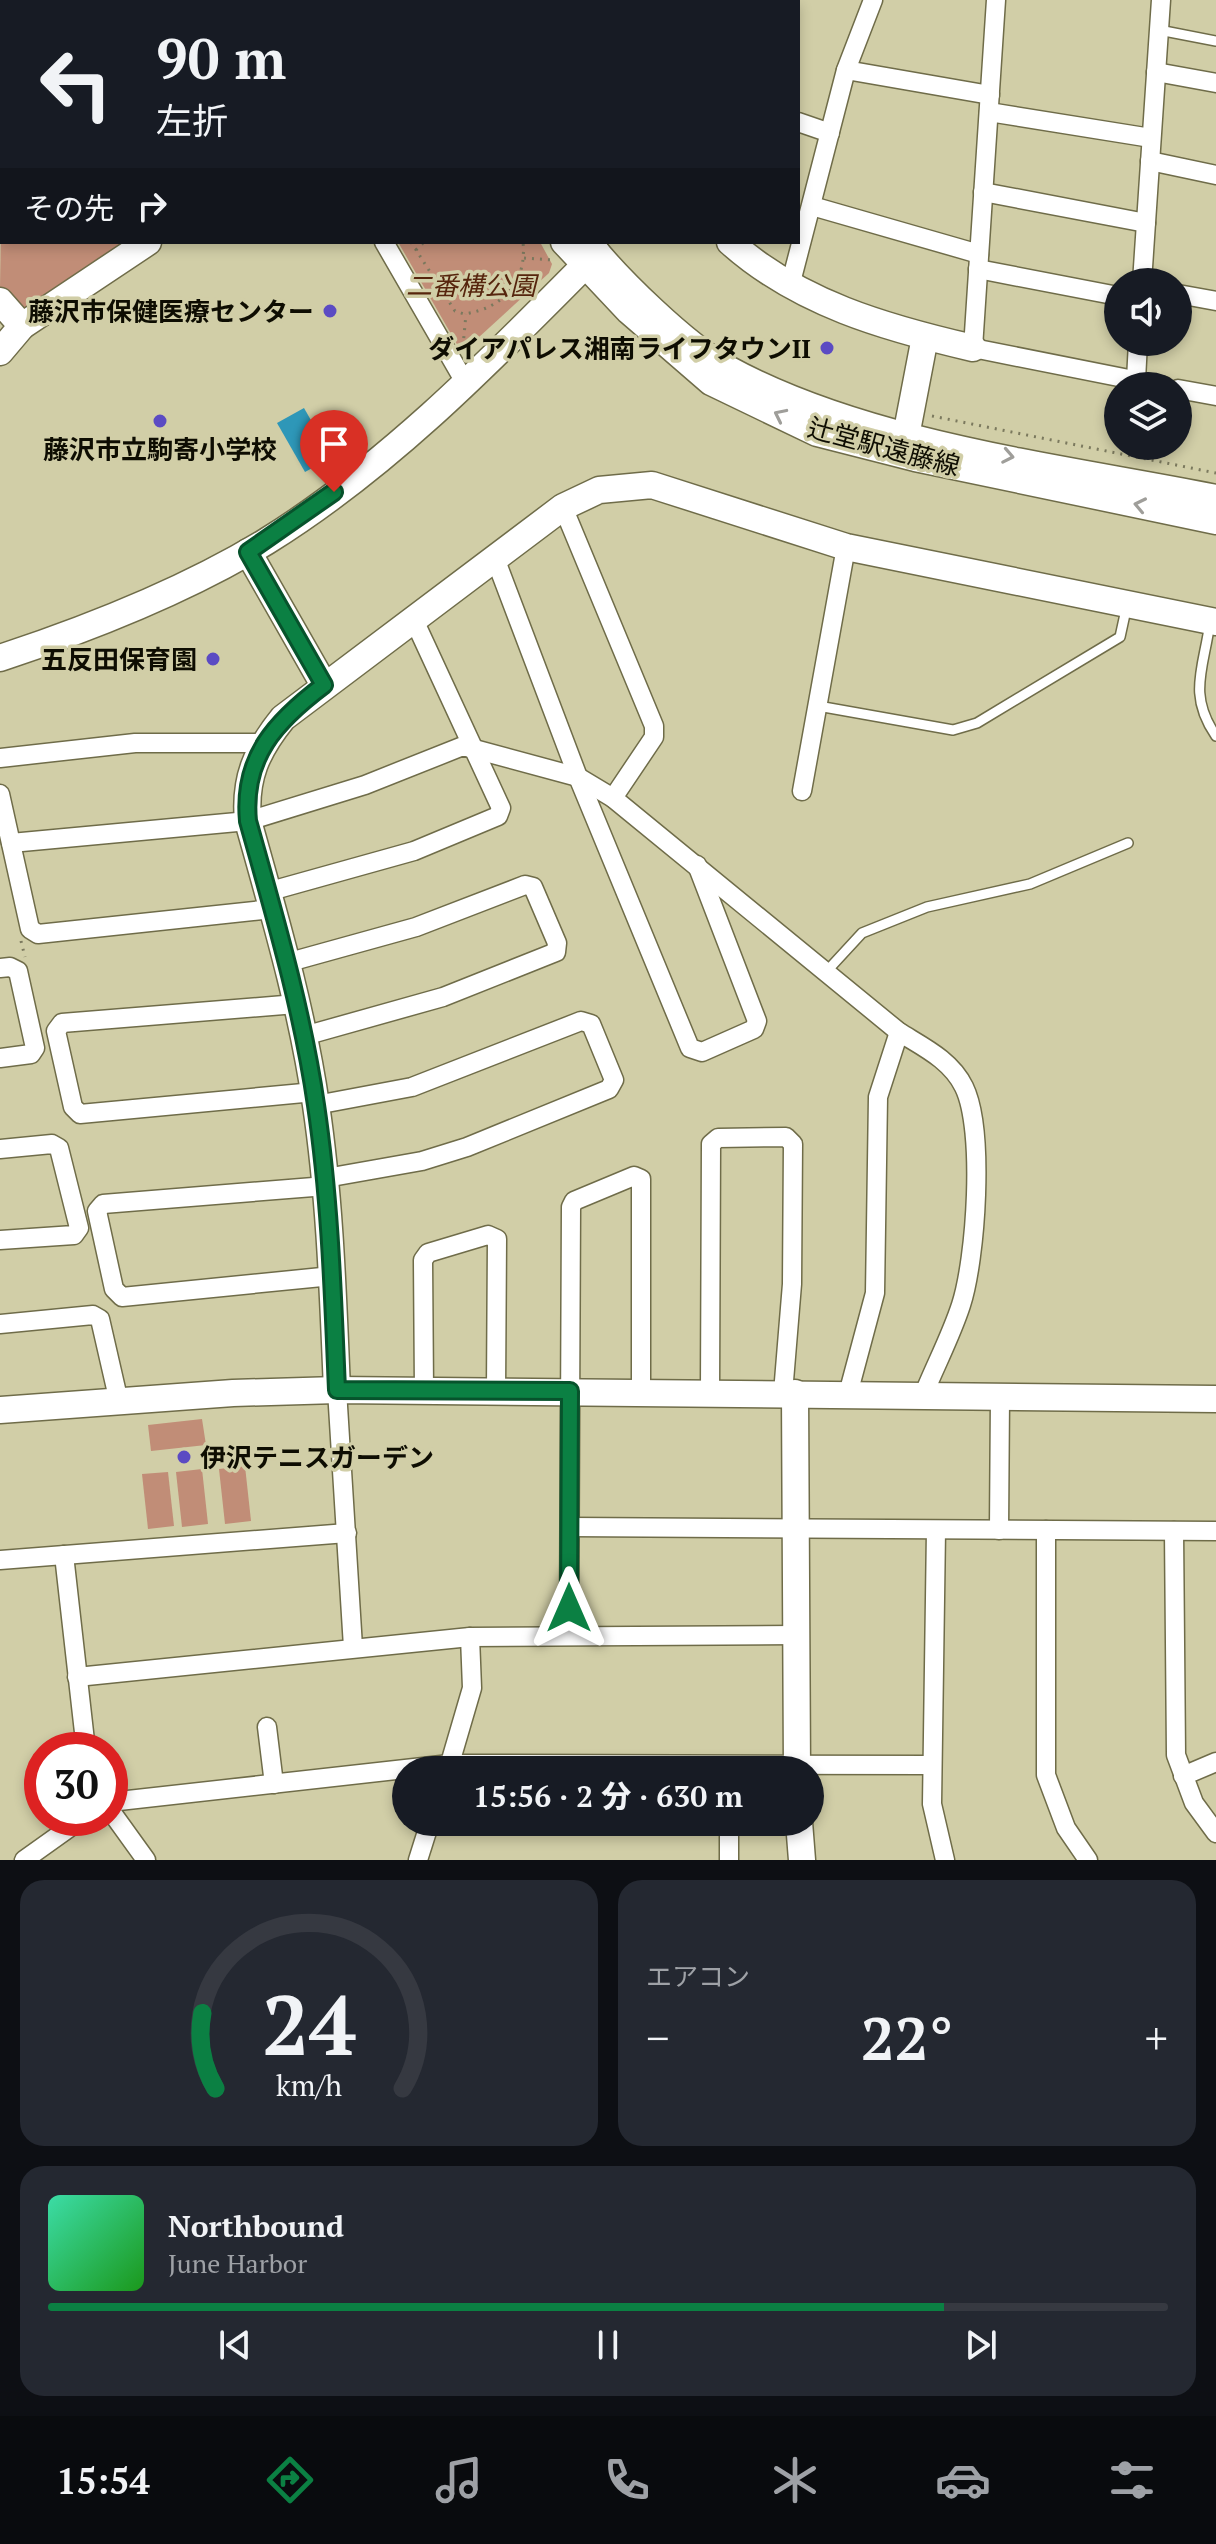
<!DOCTYPE html>
<html lang="ja">
<meta charset="utf-8">
<style>
:root{--surface:#171b24;--page:#242831;--text:#f1f3f6;--muted:#9ea1a6;--line:#363941;--accent:#0b8043}
body{margin:0;font-family:"PT Serif","Noto Sans JP",serif;background:var(--page);color:var(--text);height:100vh;display:flex;flex-direction:column;font-size:30px;white-space:nowrap}
*{box-sizing:border-box;margin:0}
p{font-size:26px;color:var(--muted)}
.icon{flex:none;width:44px;height:44px;fill:none;stroke:currentColor;stroke-width:2;stroke-linecap:round;stroke-linejoin:round}
.map{position:relative;height:1860px;overflow:hidden}
.panel{display:flex;flex-direction:column;gap:20px;padding:20px;background:#0d0f14;flex:1}
.panel>*{flex:none}
.top-card{position:absolute;left:0px;top:0px;width:800px;height:244px;box-shadow:0 4px 12px #0003;background:#171b24;color:var(--text);overflow:hidden}
.buttons{position:absolute;left:1104px;top:268px;display:grid;gap:16px}
.buttons a{display:grid;place-items:center;width:88px;height:88px;border-radius:50%;background:var(--surface);box-shadow:0 4px 12px #0003;font-size:40px}
.speed{position:absolute;left:24px;top:1732px;display:flex;gap:16px;font-size:40px;font-weight:700;text-align:center}
.speed>*{display:grid;place-content:center;width:104px;height:104px;border-radius:50%;background:var(--surface);box-shadow:0 4px 12px #0003;line-height:1}
.speed .limit{border:12px solid #d22;background:#fff;color:#111}
.pin{position:absolute;display:grid;place-items:center;width:68px;height:68px;color:#fff;margin:-82px -34px;border-radius:50% 50% 50% 0;rotate:-45deg;box-shadow:0 0 8px #0007}
.pin .icon{rotate:45deg}
.me{position:absolute;width:88px;margin:-44px;rotate:0deg;stroke-linejoin:round;filter:drop-shadow(0 0 6px #0008)}
.turn{display:flex;align-items:center;gap:28px;height:168px;padding:0 24px;font-size:36px}
.turn .icon{width:104px;height:104px;stroke-width:2.5}
.turn b{display:block;font-size:56px;line-height:68px}
.then{display:flex;align-items:center;height:76px;padding:0 24px;background:#0003;gap:16px;font-size:30px}
.big{font-size:60px;font-weight:800;line-height:1.1}
.panel .tile{flex:1;display:flex;flex-direction:column;justify-content:center;gap:12px;min-width:0;padding:0 28px;border-radius:24px;background:var(--page)}
.panel .dial{align-items:center;gap:0}
.dial svg{height:208px;overflow:visible;fill:none;stroke:var(--line);stroke-width:7;stroke-linecap:round;text-anchor:middle}
.dial text{fill:var(--text);stroke:none}
.song{display:flex;align-items:center;gap:24px}
.cover{width:96px;height:96px;border-radius:12px;background:linear-gradient(135deg,hsl(160 70% 55%),hsl(120 70% 35%))}
.played{height:8px;border-radius:4px;background:linear-gradient(90deg,var(--accent) 80%,var(--line) 80%)}
.keys{display:flex;justify-content:space-around;direction:ltr}
.heat{display:flex;justify-content:space-between;align-items:center;font-size:44px;direction:ltr}
.panel .tiles{flex:1;display:grid;gap:20px;grid-template-columns:1fr 1fr}
.tile:last-child{grid-column:span 2}
.trip{position:absolute;left:392px;top:1756px;width:432px;height:80px;border-radius:40px;background:var(--surface);box-shadow:0 4px 12px #0003;font-weight:800;line-height:80px;text-align:center}
.menu{display:flex;height:128px;justify-content:space-around;align-items:center;background:#090b0e;color:var(--muted)}
.menu .icon{width:56px;height:56px}
.menu .current{color:var(--accent)}
.menu b{font-size:36px;color:var(--text)}
.map>svg:first-child{display:block}
.green{fill:#c18d77}
.water{fill:#2e97b8}
.lines{fill:none;stroke-linecap:round;stroke-linejoin:round}
.lane-casing{stroke:#6f6c49;stroke-width:12}
.street-casing{stroke:#6f6c49;stroke-width:21}
.secondary-casing{stroke:#6f6c49;stroke-width:29}
.path{stroke:#7b795e;stroke-width:3;stroke-dasharray:2 6;stroke-linecap:butt}
.lane{stroke:#fff;stroke-width:9}
.street{stroke:#fff;stroke-width:18}
.secondary{stroke:#fff;stroke-width:26}
.oneway{stroke:#9f9e9a}
.route-casing{stroke:#07532c;stroke-width:20}
.route{stroke:#0b8043;stroke-width:14}
.poi-dot{fill:#5b4bc3;stroke:#d1cea7;stroke-width:3}
.labels{text-anchor:middle;dominant-baseline:central;stroke-width:7;stroke-linejoin:round;paint-order:stroke}
.park-label{font-size:26px;font-style:italic;fill:#56250d;stroke:#d1cea7}
.poi-label{font-size:26px;font-weight:bold;fill:#0e0d02;stroke:#d1cea7;text-anchor:end}
.street-label{font-size:26px;fill:#0e0d02;stroke:#d1cea7}
</style>
<div class="map">
<svg width="1216" height="1860" viewBox="0 0 1216 1860">
<rect width="100%" height="100%" fill="#d1cea7"/>
<g class="green">
<polygon points="2,159 2,242 123,242 29,309 15,309 0,288"/>
<polygon points="398,242 540,242 552,264 549,273 466,349 458,346"/>
<polygon points="202,1419 206,1445 151,1451 148,1425"/>
<polygon points="245,1466 251,1521 225,1524 219,1469"/>
<polygon points="202,1469 208,1524 182,1527 176,1472"/>
<polygon points="168,1472 174,1526 148,1529 142,1474"/>
</g>
<polygon class="water" points="304,408 332,457 305,472 277,423"/>
<g class="lines">
<defs>
<g id="lane">
<polyline points="294,2 294,0"/>
<polyline points="328,2 329,0"/>
<polyline points="771,2 772,0"/>
<polyline points="1159,30 1216,41"/>
<path d="M 1210,622 C 1204,668 1187,694 1216,736"/>
<polyline points="818,706 953,730 977,723 1120,637 1127,605"/>
<polyline points="826,972 862,933 927,907 1030,884 1128,843"/>
</g>
<g id="street">
<polyline points="996,0 973,348 1164,386"/>
<polyline points="694,2 694,0"/>
<polyline points="846,70 990,95"/>
<polyline points="1156,72 1216,83"/>
<polyline points="989,112 1151,138"/>
<polyline points="798,122 830,133"/>
<polyline points="1150,161 1216,175"/>
<polyline points="983,192 1146,223"/>
<polyline points="812,206 979,254"/>
<polyline points="384,242 466,384"/>
<polyline points="978,269 1118,296"/>
<polyline points="1142,282 1161,0"/>
<polyline points="790,286 846,70 873,0"/>
<polyline points="1178,294 1216,301"/>
<polyline points="1136,380 1138,342"/>
<polyline points="1178,389 1216,396"/>
<polyline points="563,507 654,726 654,737 613,798"/>
<polyline points="495,558 578,777 690,1048 702,1052 754,1029 757,1021 697,865"/>
<polyline points="0,758 135,743 262,743"/>
<polyline points="802,791 846,547"/>
<polyline points="0,794 30,929 38,934 272,909"/>
<path d="M 11,843 L 248,821 L 365,785 L 463,746 L 578,777 L 613,798 L 899,1032 C 923,1047 951,1060 964,1087 C 985,1130 976,1259 961,1305 C 951,1336 935,1366 923,1396"/>
<polyline points="267,892 414,851 498,816 501,808 414,620"/>
<polyline points="286,963 416,927 525,885 533,887 557,943 556,952 443,997 304,1036"/>
<polyline points="0,968 10,967 18,971 35,1048 31,1054 0,1058"/>
<polyline points="296,1004 62,1023 56,1031 73,1107 80,1114 314,1092"/>
<polyline points="316,1105 412,1087 581,1021 591,1024 614,1080 609,1089 467,1147 422,1161 326,1178"/>
<polyline points="0,1149 52,1144 59,1148 79,1228 74,1235 0,1240"/>
<polyline points="326,1186 103,1204 97,1211 114,1289 122,1297 332,1276"/>
<polyline points="0,1324 93,1315 100,1319 119,1402"/>
<polyline points="337,1390 353,1647"/>
<polyline points="424,1391 423,1260 428,1253 488,1235 497,1239 496,1390"/>
<polyline points="710,1392 711,1144 718,1138 786,1137 793,1144 792,1284 783,1393"/>
<polyline points="848,1394 875,1293 878,1097 899,1032"/>
<polyline points="570,1527 1216,1531"/>
<polyline points="936,1530 932,1804 945,1860"/>
<polyline points="999,1530 1000,1397"/>
<polyline points="1046,1530 1046,1775 1066,1828 1088,1860"/>
<polyline points="1174,1531 1176,1755 1194,1803 1216,1833"/>
<polyline points="64,1555 86,1750"/>
<polyline points="0,1560 347,1533"/>
<polyline points="569,1634 571,1207 574,1201 634,1176 641,1179 641,1391"/>
<polyline points="77,1677 470,1637 797,1635"/>
<polyline points="267,1727 274,1784"/>
<polyline points="448,1770 472,1688 470,1637"/>
<polyline points="1183,1776 1216,1762"/>
<polyline points="110,1802 450,1764 932,1765"/>
<polyline points="110,1810 146,1860"/>
<polyline points="729,1822 729,1860"/>
<polyline points="24,1860 83,1818"/>
<polyline points="418,1860 430,1822"/>
</g>
<g id="secondary">
<polyline points="352,0 353,2"/>
<polyline points="455,0 456,2"/>
<polyline points="477,0 477,2"/>
<polyline points="584,0 584,2"/>
<polyline points="564,242 629,311 711,382 817,433 915,458 1216,521"/>
<path d="M 588,242 C 618,280 685,345 726,368 C 866,445 1060,467 1216,498"/>
<path d="M 730,242 C 798,303 886,328 973,348"/>
<polyline points="0,301 22,326"/>
<polyline points="0,352 22,326 148,242"/>
<polyline points="906,436 925,337"/>
<polyline points="248,552 324,685"/>
<path d="M 0,658 C 91,628 185,591 267,541 C 391,464 495,356 597,253"/>
<path d="M 337,1390 C 333,1295 330,1199 316,1105 C 302,1008 274,914 248,821 C 244,778 257,750 283,718 L 563,507 L 599,490 L 652,485 L 846,547 L 1216,622"/>
<polyline points="795,1393 797,1770"/>
<polyline points="0,1410 233,1393 337,1390 1216,1399"/>
<polyline points="799,1822 802,1860"/>
</g>
</defs>
<use href="#lane" class="lane-casing"/>
<use href="#street" class="street-casing"/>
<use href="#secondary" class="secondary-casing"/>
<g class="path">
<polyline points="386,0 386,2"/>
<polyline points="422,0 422,2"/>
<path d="M 411,242 L 455,311 L 464,314 C 504,308 527,282 523,242"/>
<polyline points="416,250 424,242"/>
<polyline points="524,258 553,260"/>
<polyline points="463,346 466,314"/>
<polyline points="932,416 1216,473"/>
<polyline points="21,941 25,957"/>
</g>
<use href="#lane" class="lane"/>
<use href="#street" class="street"/>
<use href="#secondary" class="secondary"/>
</g>
<defs><path id="oneway-chevron" d="M-2-3.5L2.5 0L-2 3.5" fill="none" stroke-width="1.6" stroke-linecap="round" stroke-linejoin="round" transform="scale(2)"/></defs>
<g class="oneway">
<use href="#oneway-chevron" transform="translate(780 415) rotate(-154)"/>
<use href="#oneway-chevron" transform="translate(1008 456) rotate(11)"/>
<use href="#oneway-chevron" transform="translate(1140 505) rotate(-168)"/>
</g>
<g class="lines">
<defs>
<path id="route" d="M 334,492 L 248,552 L 324,685 C 276,721 242,757 248,821 C 274,914 302,1008 316,1105 C 330,1199 333,1294 337,1390 L 570,1391 L 569,1608"/>
</defs>
<use href="#route" class="route-casing"/>
<use href="#route" class="route"/>
</g>
<g class="poi-dot">
<circle cx="330" cy="311" r="8"/>
<circle cx="827" cy="348" r="8"/>
<circle cx="160" cy="421" r="8"/>
<circle cx="213" cy="659" r="8"/>
<circle cx="184" cy="1457" r="8"/>
</g>
<g class="labels">
<g class="park-label">
<text x="471" y="285">二番構公園</text>
</g>
<g class="poi-label">
<text x="314" y="311">藤沢市保健医療センター</text>
<text x="811" y="348">ダイアパレス湘南ライフタウンII</text>
<text x="160" y="449" text-anchor="middle">藤沢市立駒寄小学校</text>
<text x="197" y="659">五反田保育園</text>
<text x="200" y="1457" text-anchor="start">伊沢テニスガーデン</text>
</g>
<g class="street-label">
<text transform="translate(884 446) rotate(15)">辻堂駅遠藤線</text>
</g>
</g>
</svg>
<div class="buttons">
<a><svg class="icon" aria-label="sound" viewBox="0 0 24 24"><path d="M4 9h4l5-4v14l-5-4H4zM17 9q2 3 0 6"/></svg></a>
<a><svg class="icon" aria-label="layers" viewBox="0 0 24 24"><path d="M12 4l9 5-9 5-9-5zM3 14l9 5 9-5"/></svg></a>
</div>
<div class="speed"><div class="limit">30</div></div>
<div class="pin" style="left:334px;top:492px;background:#d93025"><svg class="icon" aria-label="arrive" viewBox="0 0 24 24"><path d="M6 21V4h12l-3 4 3 4H6"/></svg></div>
<svg class="me" style="left:569px;top:1608px" viewBox="-20 -20 40 40"><path d="M0-17L14 15 0 8-14 15z" fill="#0b8043" stroke="#fff" stroke-width="4"/></svg>
<div class="trip">15:56 · 2 分 · 630 m</div>
<div class="top-card">
<div class="turn"><svg class="icon" aria-label="left" viewBox="0 0 24 24"><path d="M17 20v-9H6M10 6l-5 5 5 5"/></svg><div><b>90 m</b>左折</div></div>
<div class="then">その先<svg class="icon" aria-label="right" viewBox="0 0 24 24"><path d="M7 20v-9h11M14 6l5 5-5 5"/></svg></div>
</div>
</div>
<section class="panel">
<div class="tiles">
<div class="tile dial"><svg viewBox="0 0 100 80">
<path d="M14 69A42 42 0 1 1 86 69"/>
<path d="M14 69A42 42 0 0 1 9 40" stroke="#0b8043"/>
<text x="50" y="56" font-size="32" font-weight="700">24</text>
<text x="50" y="72" font-size="11">km/h</text>
</svg></div>
<div class="tile"><p>エアコン</p>
<div class="heat"><a>−</a><b class="big">22°</b><a>+</a></div>
</div>
<div class="tile">
<div class="song"><i class="cover"></i><div><b>Northbound</b><p>June Harbor</p></div></div>
<div class="played"></div>
<div class="keys"><svg class="icon" aria-label="previous" viewBox="0 0 24 24"><path d="M18 5L8 12l10 7zM5 5v14"/></svg><svg class="icon" aria-label="pause" viewBox="0 0 24 24"><path d="M8 5v14M16 5v14"/></svg><svg class="icon" aria-label="next" viewBox="0 0 24 24"><path d="M6 5l10 7-10 7zM19 5v14"/></svg></div>
</div>
</div>
</section>
<nav class="menu">
<b>15:54</b>
<svg class="icon current" aria-label="directions" viewBox="0 0 24 24"><path d="M12 3l9 9-9 9-9-9zM9 14v-3h6M13 9l2 2-2 2"/></svg>
<svg class="icon" aria-label="music" viewBox="0 0 24 24"><path d="M9 18V5l10-2v13"/><circle cx="6" cy="18" r="3"/><circle cx="16" cy="16" r="3"/></svg>
<svg class="icon" aria-label="phone" viewBox="0 0 24 24"><path d="M5 4h4l2 5-3 2q2 4 5 5l2-3 5 2v4C11 20 4 13 5 4z"/></svg>
<svg class="icon" aria-label="climate" viewBox="0 0 24 24"><path d="M12 3v18M4 7l16 10M4 17L20 7"/></svg>
<svg class="icon" aria-label="car" viewBox="0 0 24 24"><path d="M5 17H2v-5l4-1 3-4h7l3 4 3 1v5h-3M9 17h6M6 11h13"/><circle cx="7" cy="17" r="2"/><circle cx="17" cy="17" r="2"/></svg>
<svg class="icon" aria-label="filters" viewBox="0 0 24 24"><path d="M4 7h16M4 17h16"/><circle cx="9" cy="7" r="2"/><circle cx="15" cy="17" r="2"/></svg>
</nav>
